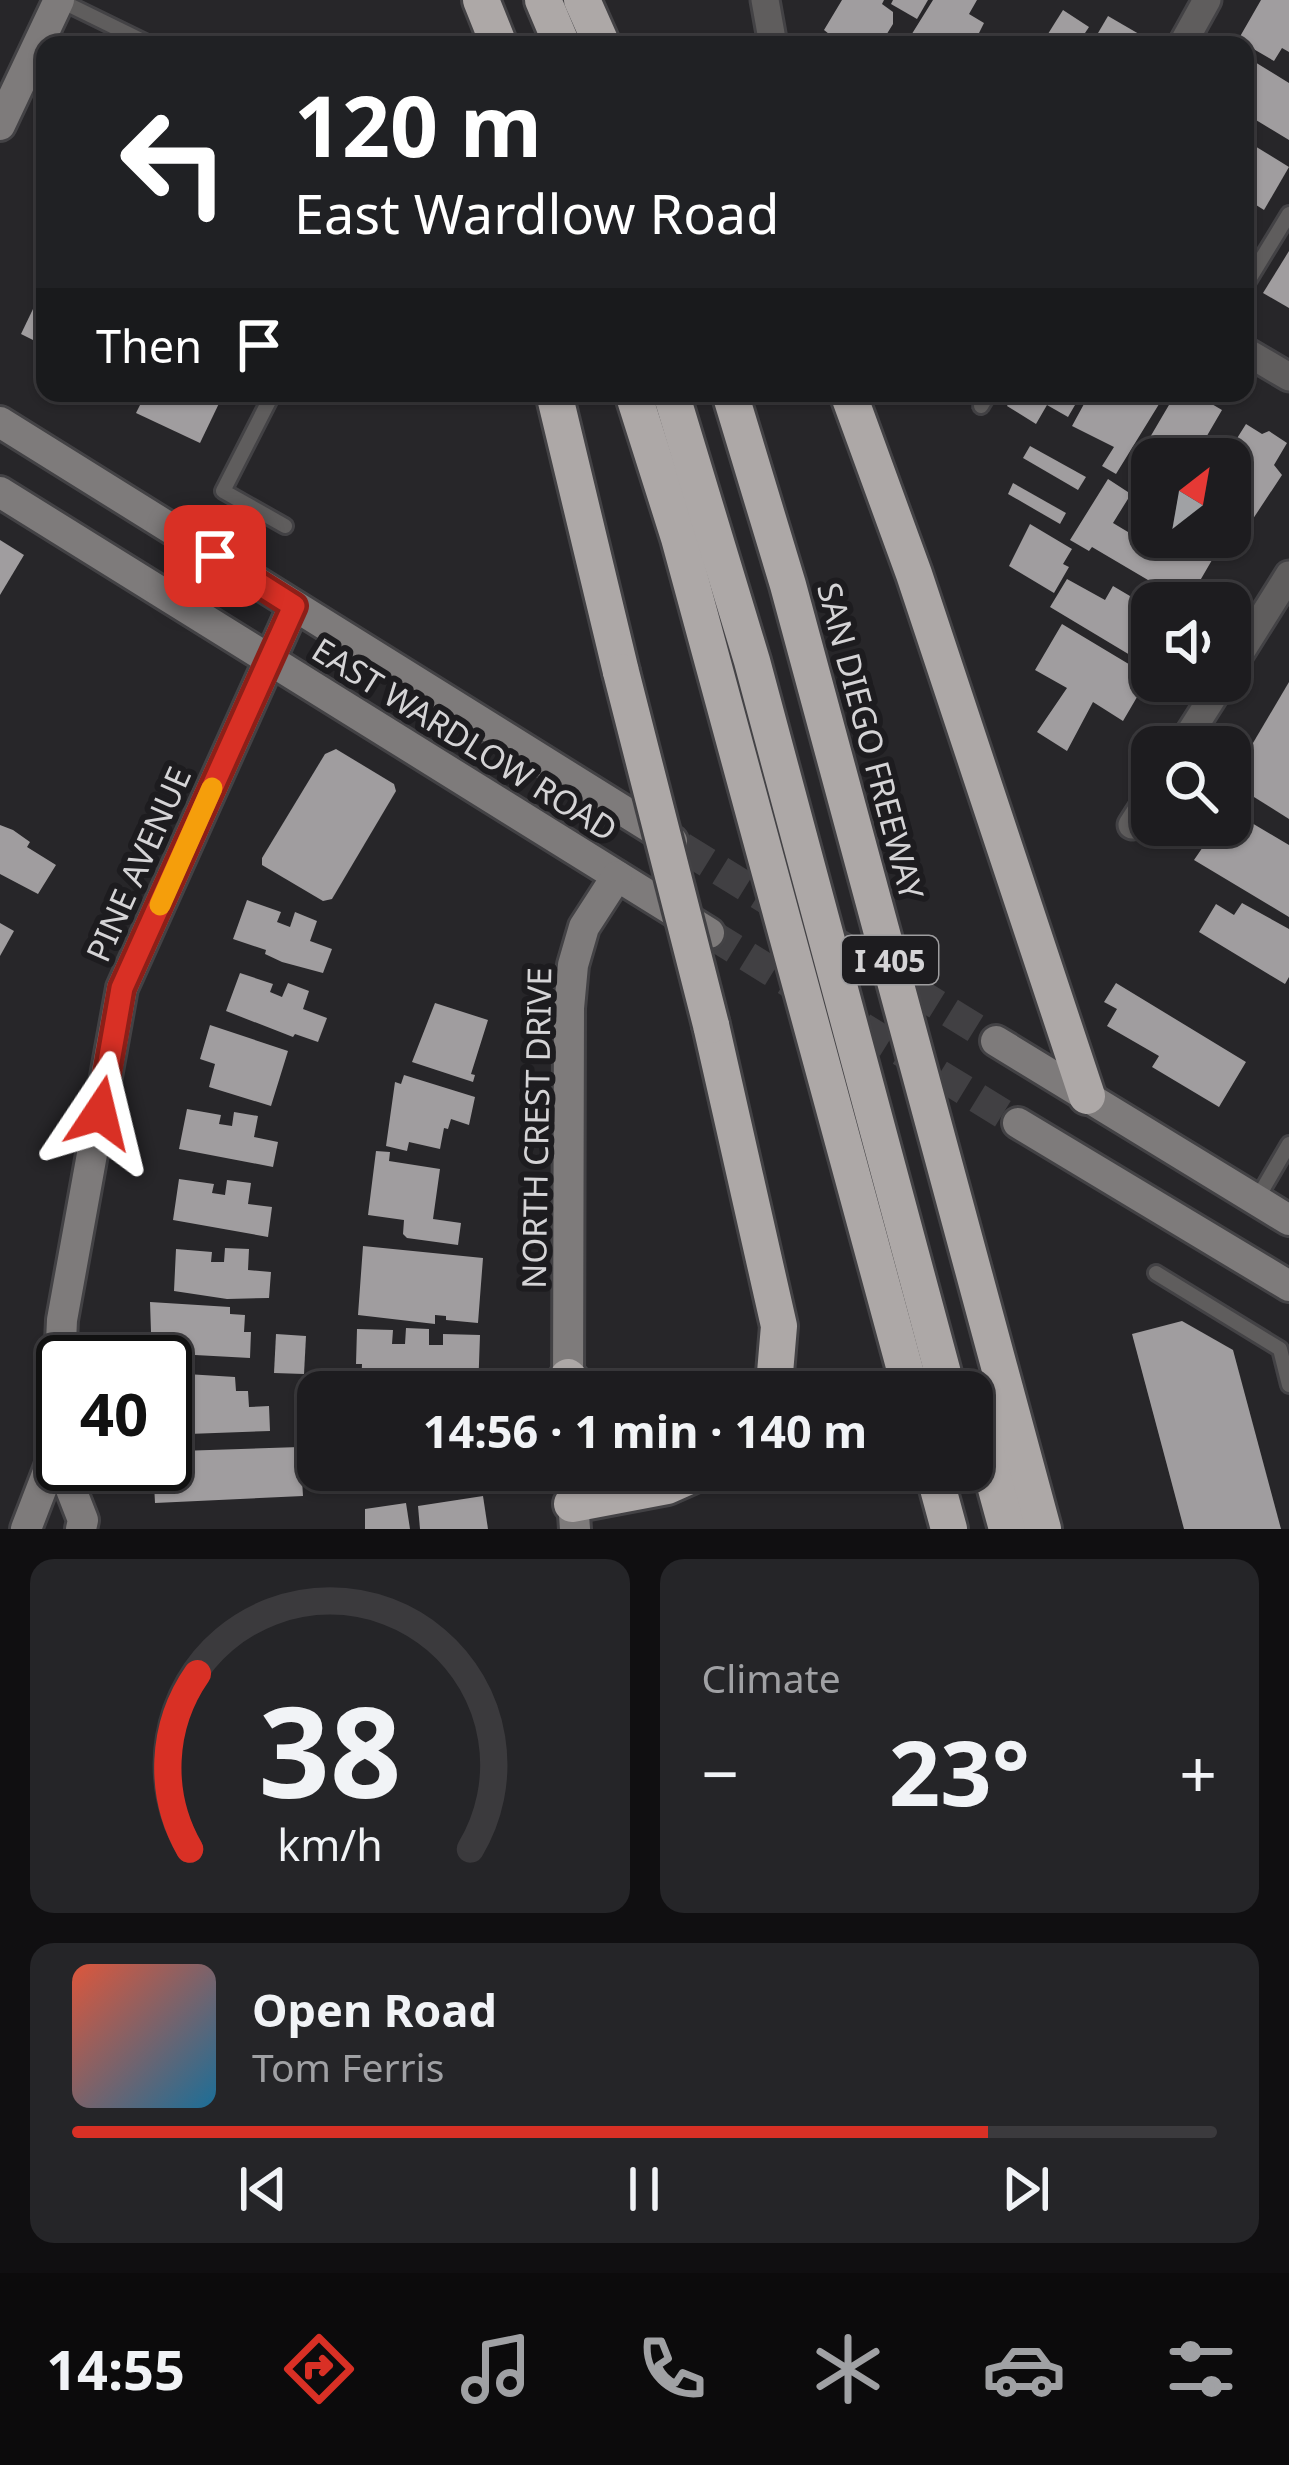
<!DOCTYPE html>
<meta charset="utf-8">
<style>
:root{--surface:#1d1c1f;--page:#252528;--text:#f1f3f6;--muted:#a0a1a4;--line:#3b3a3d;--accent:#d93025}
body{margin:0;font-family:"Noto Sans",sans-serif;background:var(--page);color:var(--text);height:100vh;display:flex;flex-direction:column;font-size:45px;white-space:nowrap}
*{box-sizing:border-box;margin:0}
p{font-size:39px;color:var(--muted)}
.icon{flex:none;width:66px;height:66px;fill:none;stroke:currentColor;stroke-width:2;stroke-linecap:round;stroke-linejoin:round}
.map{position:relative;height:1529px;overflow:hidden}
.details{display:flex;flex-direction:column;gap:30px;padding:30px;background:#100f11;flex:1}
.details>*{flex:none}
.guide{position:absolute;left:36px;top:36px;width:1218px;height:366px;border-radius:24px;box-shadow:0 3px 9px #0004,0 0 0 3px var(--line);background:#202124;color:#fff;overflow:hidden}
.needle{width:78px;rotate:31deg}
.tools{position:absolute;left:1131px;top:438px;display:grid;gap:24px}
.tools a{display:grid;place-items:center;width:120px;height:120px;border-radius:24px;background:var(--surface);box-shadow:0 3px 9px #0004,0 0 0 3px var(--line);font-size:60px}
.speed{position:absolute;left:36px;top:1335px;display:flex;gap:24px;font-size:60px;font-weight:700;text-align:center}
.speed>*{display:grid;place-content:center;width:156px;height:156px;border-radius:50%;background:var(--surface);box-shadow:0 3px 9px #0004,0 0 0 3px var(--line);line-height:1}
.speed .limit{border:6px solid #111;border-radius:18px;background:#fff;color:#111}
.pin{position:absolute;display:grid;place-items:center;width:102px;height:102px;color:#fff;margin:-51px;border-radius:24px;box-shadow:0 6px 18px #0006}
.me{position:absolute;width:132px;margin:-66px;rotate:10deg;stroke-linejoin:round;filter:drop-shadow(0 0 9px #0008)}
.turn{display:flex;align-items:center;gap:42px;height:252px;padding:0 60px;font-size:54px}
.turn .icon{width:156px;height:156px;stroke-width:2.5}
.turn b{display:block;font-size:84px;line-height:102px}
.then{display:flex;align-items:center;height:114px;padding:0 60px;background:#0003;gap:24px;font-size:45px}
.big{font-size:90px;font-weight:700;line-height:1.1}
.details .widget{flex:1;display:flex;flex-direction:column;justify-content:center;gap:18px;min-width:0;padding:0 42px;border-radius:24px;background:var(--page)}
.details .dial{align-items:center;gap:0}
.dial svg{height:312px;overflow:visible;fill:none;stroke:var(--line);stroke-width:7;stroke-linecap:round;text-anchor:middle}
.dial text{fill:var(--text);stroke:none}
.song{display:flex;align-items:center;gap:36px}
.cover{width:144px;height:144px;border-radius:18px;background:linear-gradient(135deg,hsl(10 70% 55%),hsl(200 70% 35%))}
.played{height:12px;border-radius:6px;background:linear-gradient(90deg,var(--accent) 80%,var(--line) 80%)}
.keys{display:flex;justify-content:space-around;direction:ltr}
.heat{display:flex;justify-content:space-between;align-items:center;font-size:66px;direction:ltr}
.details .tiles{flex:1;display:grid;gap:30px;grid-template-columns:1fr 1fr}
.widget:last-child{grid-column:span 2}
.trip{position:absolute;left:297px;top:1371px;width:696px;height:120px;border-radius:24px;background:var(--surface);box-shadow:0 3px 9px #0004,0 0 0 3px var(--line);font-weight:700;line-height:120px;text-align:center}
.tabs{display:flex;height:192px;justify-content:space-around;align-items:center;background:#0c0b0c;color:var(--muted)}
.tabs .icon{width:84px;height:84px}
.tabs .active{color:var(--accent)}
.tabs b{font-size:54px;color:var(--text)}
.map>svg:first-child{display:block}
.building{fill:#a09d9f}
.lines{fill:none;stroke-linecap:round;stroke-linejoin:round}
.secondary-tunnel{stroke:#414043;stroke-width:30;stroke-dasharray:30 15;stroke-linecap:butt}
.lane-casing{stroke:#434245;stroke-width:20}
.street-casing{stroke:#434245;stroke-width:33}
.secondary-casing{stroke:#434245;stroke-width:36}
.highway-casing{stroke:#434245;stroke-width:42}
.lane{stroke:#5f5d5d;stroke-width:14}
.street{stroke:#5f5d5d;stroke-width:27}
.secondary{stroke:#7e7b7b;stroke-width:30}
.highway{stroke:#ada8a7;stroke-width:36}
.highway-bridge-casing{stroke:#434245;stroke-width:42;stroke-linecap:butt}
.highway-bridge{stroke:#ada8a7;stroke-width:36}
.route-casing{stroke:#8d1f18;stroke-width:30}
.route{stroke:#d93025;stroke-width:21}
.slow{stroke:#f59e0b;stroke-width:21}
.labels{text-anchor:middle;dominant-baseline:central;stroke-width:12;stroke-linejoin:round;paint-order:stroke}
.shield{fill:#1d1c1f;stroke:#9e9d9f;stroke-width:3}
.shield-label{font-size:30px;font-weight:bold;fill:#d5d4d6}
.street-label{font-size:33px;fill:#d5d4d6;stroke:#1d1c1f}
</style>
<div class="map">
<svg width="1289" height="1529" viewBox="0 0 1289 1529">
<rect width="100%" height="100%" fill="#272629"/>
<g class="building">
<polygon points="842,0 884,0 882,4 893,12 893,24 880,45 843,45 824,30"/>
<polygon points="893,0 928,0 917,19 891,4"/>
<polygon points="933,0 977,0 969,14 984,23 973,45 905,45"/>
<polygon points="1261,0 1289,0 1289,52 1282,48 1274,61 1238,40"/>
<polygon points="1063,10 1089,27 1077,45 1041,45"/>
<polygon points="1108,16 1139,34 1133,45 1091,45"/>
<polygon points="1245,56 1289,83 1289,140 1251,117 1257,107 1253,105 1245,117"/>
<polygon points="1245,140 1289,167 1264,210 1245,198"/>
<polygon points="1289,251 1289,308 1263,293"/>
<polygon points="45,284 45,346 21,334"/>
<polygon points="146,393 224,393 200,443 136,413"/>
<polygon points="1014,393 1082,393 1068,417 1047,405 1036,424 1007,406"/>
<polygon points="1090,393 1164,396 1116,474 1102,466 1114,447 1072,426"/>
<polygon points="1176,393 1193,393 1222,410 1201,446 1215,455 1212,459 1152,459 1150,471 1148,461 1139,456"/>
<polygon points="1246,424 1262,434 1269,431 1287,443 1274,465 1282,475 1237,543 1230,539 1230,459 1224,459"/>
<polygon points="1030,446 1086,477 1078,490 1023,458"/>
<polygon points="1108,479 1131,494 1113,523 1143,541 1152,526 1152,537 1201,537 1219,548 1187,603 1092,547 1089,551 1070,540"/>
<polygon points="1013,483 1066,513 1060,524 1008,494"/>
<polygon points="1030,524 1072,549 1063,564 1069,567 1054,593 1009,566"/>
<polygon points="0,540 24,555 0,595"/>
<polygon points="1067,579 1105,600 1113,586 1152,609 1150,660 1145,664 1050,607"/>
<polygon points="1062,624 1132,666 1130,670 1147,680 1123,721 1093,702 1067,751 1037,732 1067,688 1035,670"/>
<polygon points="1289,682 1289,819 1230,782"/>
<polygon points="336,749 394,784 396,791 332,899 323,901 262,865 262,858 325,754"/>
<polygon points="1230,810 1289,845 1289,917 1194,860 1218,825 1230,825"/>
<polygon points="0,825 13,830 30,842 27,847 56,865 38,894 0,874"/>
<polygon points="247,900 281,912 277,922 290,927 295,912 317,921 310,941 332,949 323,973 282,962 265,954 266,950 233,939"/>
<polygon points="1242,903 1289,929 1289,977 1285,984 1199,932 1216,904 1234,915"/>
<polygon points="0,923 14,931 0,956"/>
<polygon points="240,973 273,984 270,992 282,997 288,983 309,991 303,1009 327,1018 318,1042 295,1034 293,1037 226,1011"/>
<polygon points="1116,983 1246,1062 1219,1107 1152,1067 1159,1056 1107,1026 1117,1009 1104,1002"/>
<polygon points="435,1003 488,1020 471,1074 475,1075 473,1082 412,1062"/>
<polygon points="210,1025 288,1051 271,1106 209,1087 215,1064 200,1059"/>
<polygon points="404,1075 475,1097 469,1125 451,1119 448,1129 444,1128 440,1149 409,1142 407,1151 386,1146 395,1082 401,1084"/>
<polygon points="187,1109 221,1115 219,1124 232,1126 234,1112 258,1116 254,1137 278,1142 273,1167 179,1149"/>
<polygon points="376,1151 390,1152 389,1161 440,1169 433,1219 461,1223 458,1245 407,1238 403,1234 404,1220 368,1215"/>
<polygon points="179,1179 214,1184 212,1193 225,1195 227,1180 251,1183 248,1204 272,1207 268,1237 173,1220"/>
<polygon points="363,1246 483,1258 478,1323 446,1320 446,1316 435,1315 435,1324 358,1315"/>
<polygon points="225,1248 249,1249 248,1270 271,1272 269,1298 227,1299 174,1291 176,1249 212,1252 211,1262 224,1262"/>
<polygon points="150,1302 230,1307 230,1314 245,1315 244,1332 251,1332 250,1358 195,1355 190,1372 165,1371 165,1362 152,1362"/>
<polygon points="1182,1321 1233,1350 1281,1529 1184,1529 1132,1334"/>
<polygon points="406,1328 429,1329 429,1345 443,1345 443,1334 480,1335 478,1392 397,1387 397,1392 361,1392 362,1364 356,1364 357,1329 393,1330 392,1344 405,1344"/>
<polygon points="276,1334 306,1336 304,1374 274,1373"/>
<polygon points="170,1373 235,1377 236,1391 248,1391 249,1407 269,1406 270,1431 188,1434 188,1408 165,1409 165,1374"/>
<polygon points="300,1447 303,1496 155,1503 153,1464 165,1464 165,1458 179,1457 179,1451"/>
<polygon points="364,1470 401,1470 402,1483 364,1485"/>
<polygon points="418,1470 484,1470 485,1474 443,1481 443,1486 419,1486"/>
<polygon points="483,1496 488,1529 420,1529 418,1506"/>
<polygon points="406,1503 410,1529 365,1529 365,1509"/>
</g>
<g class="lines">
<g class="secondary-tunnel">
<polyline points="682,847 996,1041"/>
<polyline points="709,933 1018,1123"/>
</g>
<defs>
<g id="lane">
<polyline points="59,0 151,45"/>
<polyline points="1245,286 1289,214"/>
<polyline points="273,393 223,491 285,526"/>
<polyline points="981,406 989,393"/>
<polyline points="1257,1199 1289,1144"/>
<polyline points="1156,1273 1280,1349 1289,1385"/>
</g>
<g id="street">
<polyline points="765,0 773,45"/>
<polyline points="1182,45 1207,0"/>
<polyline points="1245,351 1289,377"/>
<polyline points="1230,669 1289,575"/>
<polyline points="1181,747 1223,681"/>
<polyline points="1132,825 1152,794"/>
</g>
<g id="secondary">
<polyline points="0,125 59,0"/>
<polyline points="0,422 672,841"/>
<polyline points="0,492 709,933"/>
<polyline points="996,1041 1289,1220"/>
<polyline points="1018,1123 1289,1286"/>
<polyline points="568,1392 569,1008 573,965 584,927 617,876"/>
<polyline points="56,1451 83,1520 81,1529"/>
<polyline points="571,1470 575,1529"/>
<polyline points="26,1529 56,1451 62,1320 122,988 294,606"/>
</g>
<g id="highway">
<polyline points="481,0 499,45"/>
<polyline points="543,0 562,45"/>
<polyline points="582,0 602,45"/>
<polyline points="554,393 621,672"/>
<polyline points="633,393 679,538 911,1392"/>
<polyline points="671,393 752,661 948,1392"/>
<polyline points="730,393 788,585 1043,1529"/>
<polyline points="848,393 914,574 1087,1096"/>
<polyline points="711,1025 779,1326 775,1373 767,1392"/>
<polyline points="568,1377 581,1392"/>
<polyline points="972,1401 1007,1529"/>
<polyline points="933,1470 949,1529"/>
<polyline points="572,1504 667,1486 703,1470"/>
</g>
</defs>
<use href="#lane" class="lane-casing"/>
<use href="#street" class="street-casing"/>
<use href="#secondary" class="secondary-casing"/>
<use href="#highway" class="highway-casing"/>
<use href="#lane" class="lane"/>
<use href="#street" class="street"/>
<use href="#secondary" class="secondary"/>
<use href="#highway" class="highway"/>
<defs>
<polyline id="highway-bridge" points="621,672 711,1025"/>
</defs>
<use href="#highway-bridge" class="highway-bridge-casing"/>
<use href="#highway-bridge" class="highway-bridge"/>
</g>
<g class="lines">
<defs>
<polyline id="route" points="100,1113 122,988 294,606 215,556"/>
</defs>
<use href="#route" class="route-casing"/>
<use href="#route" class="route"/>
<polyline class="slow" points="160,905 212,788"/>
</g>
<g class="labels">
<rect class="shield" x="842" y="936" width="96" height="48" rx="9"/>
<g class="shield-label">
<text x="890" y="960">I 405</text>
</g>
<g class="street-label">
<text transform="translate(465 739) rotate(32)">EAST WARDLOW ROAD</text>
<text transform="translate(871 741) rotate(75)">SAN DIEGO FREEWAY</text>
<text transform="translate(138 864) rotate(-66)">PINE AVENUE</text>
<text transform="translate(536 1128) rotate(-89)">NORTH CREST DRIVE</text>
</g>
</g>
</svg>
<div class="tools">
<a><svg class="needle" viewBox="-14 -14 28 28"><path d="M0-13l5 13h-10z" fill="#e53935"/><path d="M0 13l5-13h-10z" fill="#a0a1a4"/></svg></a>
<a><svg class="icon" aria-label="sound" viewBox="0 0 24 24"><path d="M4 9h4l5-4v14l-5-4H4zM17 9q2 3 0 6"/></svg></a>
<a><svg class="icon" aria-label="search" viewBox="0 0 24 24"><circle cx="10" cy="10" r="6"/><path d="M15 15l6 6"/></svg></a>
</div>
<div class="speed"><div class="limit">40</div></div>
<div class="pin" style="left:215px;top:556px;background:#d93025"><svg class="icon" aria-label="arrive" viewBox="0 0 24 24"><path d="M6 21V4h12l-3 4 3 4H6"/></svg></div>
<svg class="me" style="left:100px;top:1113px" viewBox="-20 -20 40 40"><path d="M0-17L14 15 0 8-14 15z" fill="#d93025" stroke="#fff" stroke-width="4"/></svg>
<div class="trip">14:56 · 1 min · 140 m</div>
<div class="guide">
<div class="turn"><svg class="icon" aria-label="left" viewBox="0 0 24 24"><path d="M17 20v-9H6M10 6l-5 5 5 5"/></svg><div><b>120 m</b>East Wardlow Road</div></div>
<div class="then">Then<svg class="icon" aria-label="arrive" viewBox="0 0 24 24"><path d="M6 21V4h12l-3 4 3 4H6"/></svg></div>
</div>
</div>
<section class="details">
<div class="tiles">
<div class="widget dial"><svg viewBox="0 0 100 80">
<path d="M14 69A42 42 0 1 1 86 69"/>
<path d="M14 69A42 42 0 0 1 16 24" stroke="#d93025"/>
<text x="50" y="56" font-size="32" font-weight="700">38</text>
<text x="50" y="72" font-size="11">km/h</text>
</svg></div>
<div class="widget"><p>Climate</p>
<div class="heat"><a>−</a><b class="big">23°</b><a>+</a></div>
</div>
<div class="widget">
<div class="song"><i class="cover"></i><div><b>Open Road</b><p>Tom Ferris</p></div></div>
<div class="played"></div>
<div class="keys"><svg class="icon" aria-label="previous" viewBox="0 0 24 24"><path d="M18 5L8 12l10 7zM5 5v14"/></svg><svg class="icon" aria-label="pause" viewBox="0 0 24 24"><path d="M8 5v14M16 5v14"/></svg><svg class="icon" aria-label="next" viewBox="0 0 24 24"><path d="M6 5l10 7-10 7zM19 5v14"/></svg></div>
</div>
</div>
</section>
<nav class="tabs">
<b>14:55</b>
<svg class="icon active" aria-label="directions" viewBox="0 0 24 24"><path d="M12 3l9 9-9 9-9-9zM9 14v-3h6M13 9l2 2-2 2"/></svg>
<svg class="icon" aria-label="music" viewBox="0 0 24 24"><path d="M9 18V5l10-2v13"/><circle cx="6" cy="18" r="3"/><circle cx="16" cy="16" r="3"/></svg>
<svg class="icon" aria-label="phone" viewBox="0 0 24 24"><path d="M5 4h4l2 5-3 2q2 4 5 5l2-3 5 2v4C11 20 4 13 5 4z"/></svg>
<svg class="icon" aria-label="climate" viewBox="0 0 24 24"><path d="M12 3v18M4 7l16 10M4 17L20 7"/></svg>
<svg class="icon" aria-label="car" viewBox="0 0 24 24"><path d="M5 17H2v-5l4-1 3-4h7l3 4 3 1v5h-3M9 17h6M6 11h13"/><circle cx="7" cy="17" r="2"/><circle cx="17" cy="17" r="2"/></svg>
<svg class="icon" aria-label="filters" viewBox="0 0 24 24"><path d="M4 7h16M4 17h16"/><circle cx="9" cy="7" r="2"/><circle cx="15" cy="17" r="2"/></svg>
</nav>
